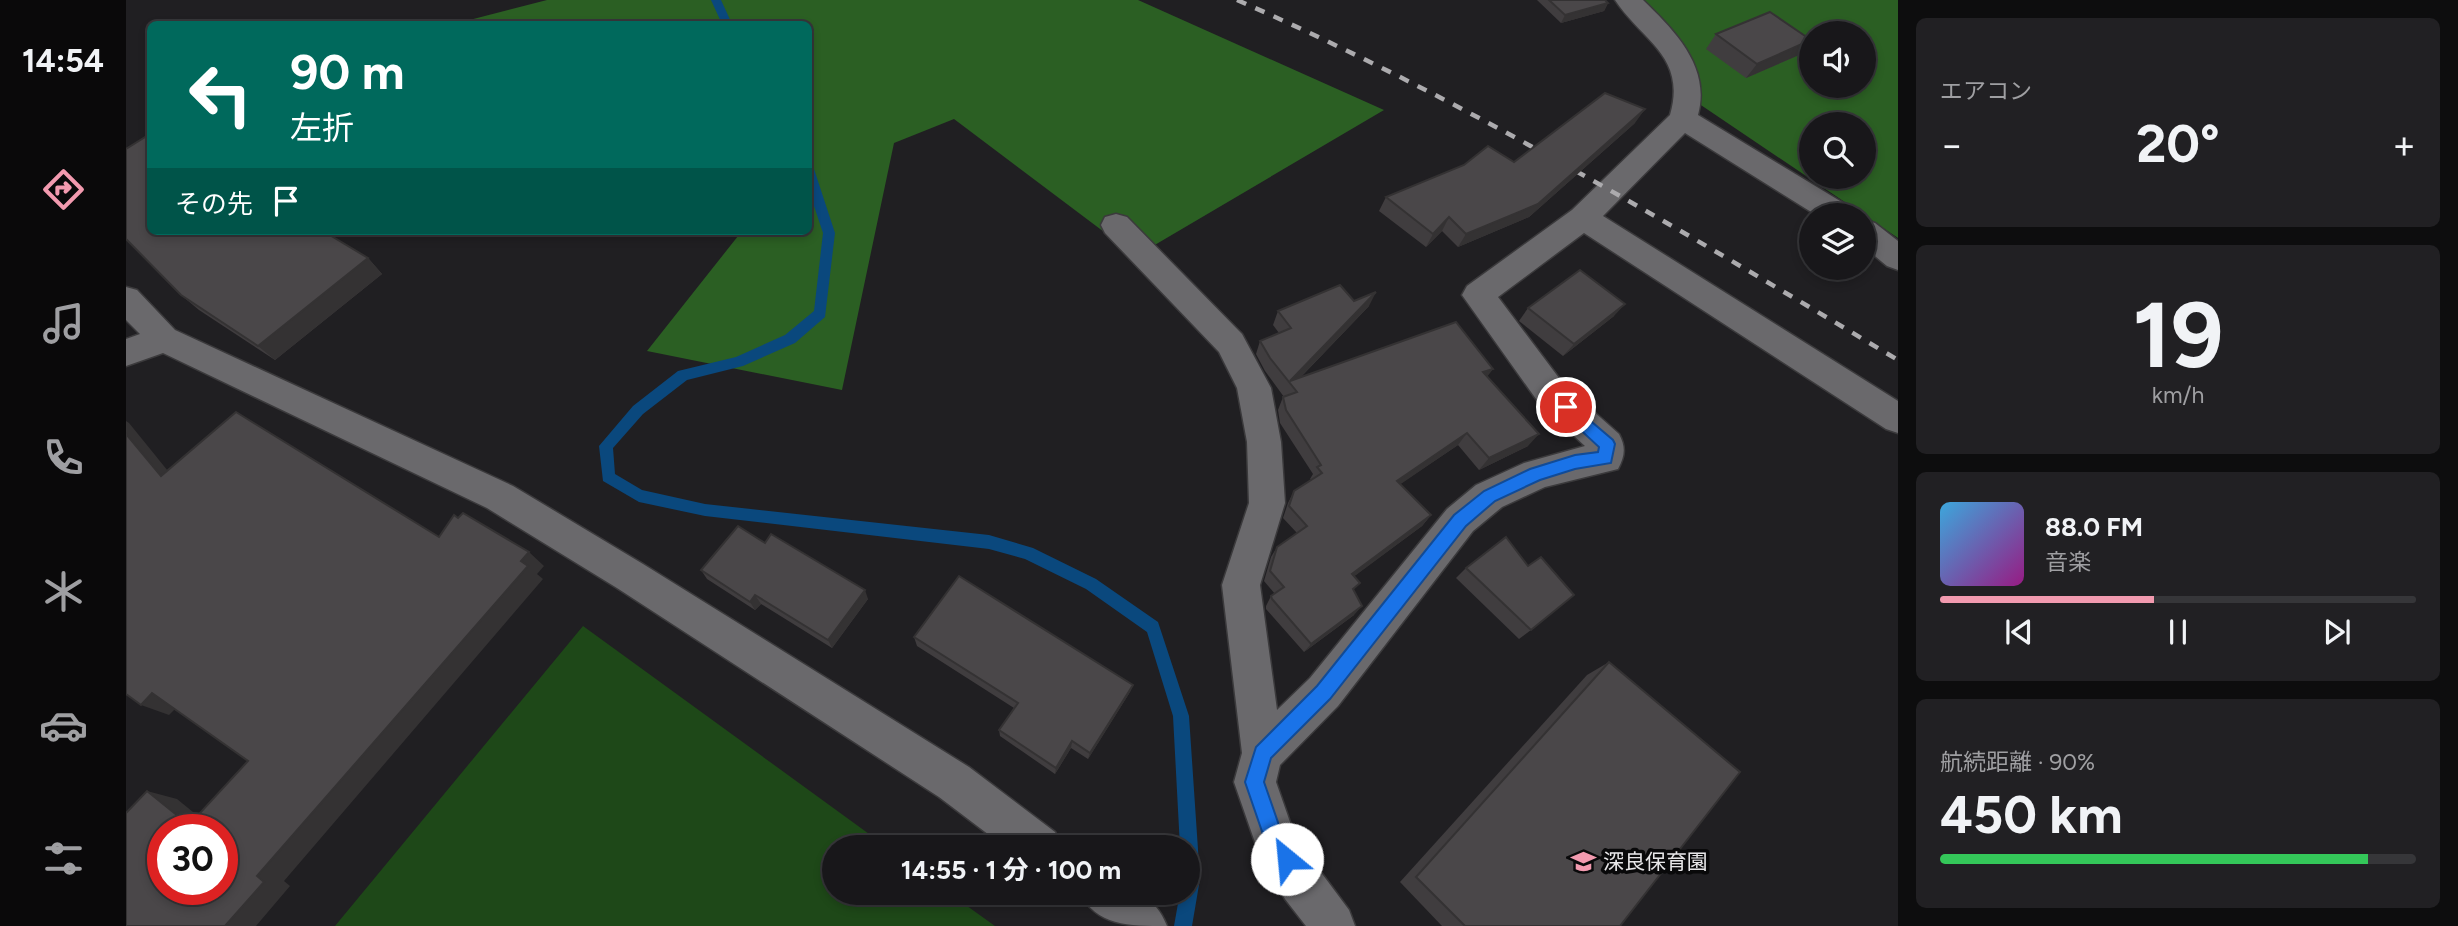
<!DOCTYPE html>
<html lang="ja">
<meta charset="utf-8">
<style>
:root{--surface:#18171a;--page:#212023;--text:#f1f3f6;--muted:#9f9fa2;--line:#363639;--accent:#f29aaf}
body{margin:0;font-family:Figtree,"Noto Sans JP",sans-serif;background:var(--page);color:var(--text);height:100vh;display:flex;flex-direction:column;font-size:26px;white-space:nowrap}
*{box-sizing:border-box;margin:0}
p{font-size:23px;color:var(--muted)}
.icon{flex:none;width:38px;height:38px;fill:none;stroke:currentColor;stroke-width:2;stroke-linecap:round;stroke-linejoin:round}
.map{position:relative;flex:1;overflow:hidden}
.panel{display:flex;flex-direction:column;gap:18px;padding:18px;background:#0d0d0e;width:560px}
.panel>*{flex:none}
.hud{position:absolute;left:21px;top:21px;width:665px;height:214px;border-radius:10px;box-shadow:0 4px 10px #0003,0 0 0 2px var(--line);background:#00695c;color:#fff;overflow:hidden}
.fabs{position:absolute;left:1673px;top:21px;display:grid;gap:14px}
.fabs a{display:grid;place-items:center;width:77px;height:77px;border-radius:50%;background:var(--surface);box-shadow:0 4px 10px #0003,0 0 0 2px var(--line);font-size:35px}
.speed{position:absolute;left:21px;top:814px;display:flex;gap:14px;font-size:35px;font-weight:700;text-align:center}
.speed>*{display:grid;place-content:center;width:91px;height:91px;border-radius:50%;background:var(--surface);box-shadow:0 4px 10px #0003,0 0 0 2px var(--line);line-height:1}
.speed .limit{border:10px solid #d22;background:#fff;color:#111}
.pin{position:absolute;display:grid;place-items:center;width:60px;height:60px;color:#fff;margin:-30px;border:4px solid #fff;border-radius:50%;box-shadow:0 2px 7px #0007}
.me{position:absolute;width:77px;margin:-38px;rotate:332deg;stroke-linejoin:round;filter:drop-shadow(0 0 5px #0008)}
.turn{display:flex;align-items:center;gap:24px;height:147px;padding:0 28px;font-size:32px}
.turn .icon{width:91px;height:91px;stroke-width:2.5}
.turn b{display:block;font-size:49px;line-height:60px}
.then{display:flex;align-items:center;height:66px;padding:0 28px;background:#0003;gap:14px;font-size:26px}
.big{font-size:52px;font-weight:700;line-height:1.1}
.panel .widget{flex:1;display:flex;flex-direction:column;justify-content:center;gap:10px;min-width:0;padding:0 24px;border-radius:10px;background:var(--page)}
.panel .dial{align-items:center;gap:0}
.dial b{font-size:91px;line-height:1}
.song{display:flex;align-items:center;gap:21px}
.cover{width:84px;height:84px;border-radius:10px;background:linear-gradient(135deg,hsl(200 70% 55%),hsl(310 70% 35%))}
.played{height:7px;border-radius:4px;background:linear-gradient(90deg,var(--accent) 45%,var(--line) 45%)}
.keys{display:flex;justify-content:space-around;direction:ltr}
.heat{display:flex;justify-content:space-between;align-items:center;font-size:38px;direction:ltr}
.charge{height:10px;border-radius:5px;background:linear-gradient(90deg,#34c759 90%,var(--line) 0)}
.trip{position:absolute;left:696px;top:835px;width:378px;height:70px;border-radius:35px;background:var(--surface);box-shadow:0 4px 10px #0003,0 0 0 2px var(--line);font-weight:700;line-height:70px;text-align:center}
main{display:flex;flex:1;min-height:0}
.tabs{display:flex;flex-direction:column;width:126px;justify-content:space-around;align-items:center;background:#0a090a;color:var(--muted)}
.tabs .icon{width:49px;height:49px}
.tabs .current{color:var(--accent)}
.tabs b{font-size:32px;color:var(--text)}
.map>svg:first-child{display:block}
.green{fill:#1e4818}
.forest{fill:#2b5f23;fill-rule:evenodd}
.lines{fill:none;stroke-linecap:round;stroke-linejoin:round}
.stream{fill:#0a487d;fill-rule:evenodd}
.minor-casing{stroke:#3b3a3c;stroke-width:3}
.minor{fill:#6a696c;fill-rule:evenodd}
.rail{stroke:#acabae;stroke-width:4.5;stroke-dasharray:10 10;stroke-linecap:butt}
.wall{fill:#403d3f}
.shaded-wall{fill:#343233}
.building{fill:#4a4749;stroke:#343233;stroke-width:2;fill-rule:evenodd}
.route{fill:#1a73e8;stroke:#114b97;stroke-width:2}
.labels{text-anchor:middle;dominant-baseline:central;stroke-width:7;stroke-linejoin:round;paint-order:stroke}
.near-poi-label{font-size:21px;fill:#e7e6e8;stroke:#09090a;text-anchor:start}
</style>
<main>
<nav class="tabs">
<b>14:54</b>
<svg class="icon current" aria-label="directions" viewBox="0 0 24 24"><path d="M12 3l9 9-9 9-9-9zM9 14v-3h6M13 9l2 2-2 2"/></svg>
<svg class="icon" aria-label="music" viewBox="0 0 24 24"><path d="M9 18V5l10-2v13"/><circle cx="6" cy="18" r="3"/><circle cx="16" cy="16" r="3"/></svg>
<svg class="icon" aria-label="phone" viewBox="0 0 24 24"><path d="M5 4h4l2 5-3 2q2 4 5 5l2-3 5 2v4C11 20 4 13 5 4z"/></svg>
<svg class="icon" aria-label="climate" viewBox="0 0 24 24"><path d="M12 3v18M4 7l16 10M4 17L20 7"/></svg>
<svg class="icon" aria-label="car" viewBox="0 0 24 24"><path d="M5 17H2v-5l4-1 3-4h7l3 4 3 1v5h-3M9 17h6M6 11h13"/><circle cx="7" cy="17" r="2"/><circle cx="17" cy="17" r="2"/></svg>
<svg class="icon" aria-label="filters" viewBox="0 0 24 24"><path d="M4 7h16M4 17h16"/><circle cx="9" cy="7" r="2"/><circle cx="15" cy="17" r="2"/></svg>
</nav>
<div class="map">
<svg width="1772" height="926" viewBox="0 0 1772 926">
<rect width="100%" height="100%" fill="#201f22"/>
<polygon class="green" points="457,626 761,847 709,847 709,892 823,893 869,926 209,926"/>
<g class="forest">
<polygon points="421,0 1012,0 1258,110 1010,256 828,119 768,143 716,390 521,351 616,231 682,231 682,24 328,24"/>
<path d="M 1512,0 L 1772,0 L 1772,238 L 1563,97 ZM 1685,33 L 1738,33 L 1738,86 L 1685,86 ZM 1685,124 L 1738,124 L 1738,177 L 1685,177 Z"/>
</g>
<g class="lines">
<g class="stream">
<polygon points="585,0 595,0 606,24 596,24"/>
<polygon points="682,165 688,169 709,233 699,317 669,343 617,366 561,380 517,414 487,448 489,474 516,490 579,504 863,535 907,548 970,579 1032,622 1063,716 1074,879 1066,926 1048,926 1054,892 1062,892 1062,847 1054,847 1047,716 1021,632 960,589 899,559 863,549 579,516 513,502 477,481 473,446 507,406 552,371 610,357 659,335 688,311 697,233 682,188"/>
</g>
<defs>
<g id="minor">
<path d="M 1489,0 L 1517,0 C 1549,31 1585,67 1572,115 L 1724,207 L 1728,215 L 1690,215 L 1559,133 L 1477,216 L 1772,401 L 1772,433 L 1760,429 L 1458,233 L 1372,297 L 1439,386 L 1493,434 C 1500,447 1499,456 1492,469 L 1419,487 L 1376,507 L 1347,531 L 1212,706 L 1154,765 L 1150,782 L 1165,825 L 1191,867 L 1223,910 L 1229,926 L 1180,926 L 1159,899 L 1132,851 L 1108,782 L 1116,753 L 1096,585 L 1123,503 L 1121,442 L 1111,388 L 1093,352 L 979,233 L 975,225 L 979,217 L 990,214 L 1001,217 L 1116,334 L 1145,388 L 1155,442 L 1159,503 L 1134,585 L 1151,710 L 1184,678 L 1321,509 L 1350,485 L 1398,463 L 1459,446 L 1415,406 L 1336,295 L 1341,286 L 1446,210 L 1544,115 C 1561,56 1516,41 1489,0 Z"/>
<polygon points="1738,220 1749,223 1772,241 1772,270 1761,266 1738,247"/>
<polygon points="0,287 11,290 49,330 387,486 517,564 843,767 929,832 936,847 879,847 813,797 491,588 361,508 37,353 0,366 0,339 14,334 0,320"/>
<path d="M 953,892 C 992,892 1024,883 1041,926 C 1002,926 971,926 953,892 Z"/>
</g>
</defs>
<use href="#minor" class="minor-casing"/>
<use href="#minor" class="minor"/>
<path class="rail" d="M 1111,0 C 1342,101 1556,231 1772,360"/>
</g>
<g class="wall">
<polygon points="1411,0 1479,0 1482,3 1478,11 1435,23"/>
<polygon points="1590,34 1685,40 1673,55 1620,78 1580,49"/>
<polygon points="1509,123 1403,217 1332,247 1316,231 1300,247 1253,211 1260,197 1388,162"/>
<polygon points="242,258 256,274 149,360 73,310 55,295"/>
<polygon points="1228,301 1243,306 1174,378 1367,369 1361,376 1402,446 1353,470 1332,445 1274,484 1305,515 1296,526 1228,576 1228,615 1178,652 1140,609 1140,606 1145,596 1149,594 1138,581 1145,557 1151,547 1171,533 1157,518 1162,503 1168,491 1185,480 1184,479 1187,474 1154,423 1152,410 1157,397 1158,397 1139,371 1130,354 1134,341 1153,333 1147,325 1152,311"/>
<polygon points="1402,308 1488,316 1437,356 1393,321"/>
<polygon points="639,543 742,599 706,648 635,604 629,610 581,579 575,570"/>
<polygon points="1340,568 1405,630 1393,639 1330,578"/>
<polygon points="788,637 1007,685 1004,692 962,759 945,748 929,774 874,736 873,730 888,708 791,646"/>
<polygon points="1483,662 1494,926 1316,926 1274,882 1461,675"/>
</g>
<g class="shaded-wall">
<polygon points="1482,3 1478,11 1435,23 1439,15"/>
<polygon points="1685,40 1673,55 1620,78 1631,64"/>
<polygon points="1519,109 1509,123 1403,217 1332,247 1340,234"/>
<polygon points="1323,217 1316,231 1300,247 1307,234"/>
<polygon points="242,258 256,274 149,360 132,346"/>
<polygon points="1250,292 1243,306 1166,386 1164,381"/>
<polygon points="1499,304 1488,316 1437,356 1448,344"/>
<polygon points="1367,369 1357,382 1357,372"/>
<polygon points="0,421 3,423 59,492 35,476 0,434"/>
<polygon points="1341,433 1332,445 1263,492 1271,481"/>
<polygon points="1413,434 1402,446 1353,470 1363,458"/>
<polygon points="1305,515 1296,526 1218,584 1226,574"/>
<polygon points="403,552 418,566 411,574 417,579 158,881 164,886 130,926 99,926 131,876"/>
<polygon points="739,590 742,599 706,648 702,640"/>
<polygon points="629,595 635,604 629,610 624,602"/>
<polygon points="1236,606 1228,615 1178,652 1185,644"/>
<polygon points="1007,685 1004,692 962,759 964,753"/>
<polygon points="26,693 54,704 43,715 15,705"/>
<polygon points="946,741 945,748 929,774 930,768"/>
<polygon points="21,791 51,799 89,830 63,825"/>
</g>
<g class="building">
<polygon points="1423,0 1479,0 1482,3 1439,15"/>
<polygon points="1644,12 1685,40 1631,64 1590,34"/>
<polygon points="1479,93 1519,109 1412,204 1340,234 1323,217 1307,234 1260,197 1338,165 1362,146 1388,162"/>
<polygon points="24,134 24,231 197,231 242,258 132,346 55,295 0,239 0,149"/>
<polygon points="1454,270 1499,304 1448,344 1402,308"/>
<polygon points="1214,285 1228,301 1250,292 1164,381 1330,322 1367,369 1357,372 1413,434 1363,458 1341,433 1271,481 1305,515 1226,574 1234,583 1227,589 1236,606 1185,644 1146,599 1145,596 1158,587 1144,571 1151,547 1181,526 1163,506 1168,491 1196,473 1191,467 1195,465 1160,410 1157,397 1171,392 1144,358 1134,341 1165,328 1152,311"/>
<path d="M 110,412 L 313,537 L 328,515 L 332,518 L 337,513 L 403,552 L 395,561 L 402,566 L 131,876 L 138,882 L 99,926 L 0,926 L 0,813 L 21,791 L 63,825 L 122,761 L 26,693 L 15,705 L 0,694 L 0,434 L 35,476 ZM 37,830 L 96,830 L 96,889 L 37,889 Z"/>
<polygon points="612,526 639,543 645,534 739,590 702,640 629,595 624,602 575,570"/>
<polygon points="1380,537 1402,566 1415,557 1448,595 1405,630 1340,568"/>
<polygon points="833,576 1007,685 964,753 946,741 930,768 873,730 892,703 788,637"/>
<polygon points="1483,662 1614,772 1494,926 1339,926 1290,877"/>
</g>
<polygon class="route" points="1440,400 1487,440 1489,444 1485,463 1449,469 1414,480 1369,501 1340,526 1204,699 1145,758 1138,782 1155,831 1171,859 1168,866 1161,869 1154,866 1140,843 1119,782 1130,747 1191,686 1328,515 1358,491 1404,469 1449,455 1472,452 1473,447 1434,411 1432,407 1434,402"/>
<defs>
<symbol id="school-bare" viewBox="-9 -9 18 18"><path d="M0-5L7-2L0 1L-7-2ZM-4 1L0 2.5L4 1V4Q0 6-4 4Z" fill="#f29aaf" stroke="#09090a" stroke-width="2.5" paint-order="stroke"/></symbol>
</defs>
<g fill-rule="evenodd">
<use href="#school-bare" x="1440" y="844" width="35" height="35"/>
</g>
<g class="labels">
<g class="near-poi-label">
<text x="1477" y="861">深良保育園</text>
</g>
</g>
</svg>
<div class="fabs">
<a><svg class="icon" aria-label="sound" viewBox="0 0 24 24"><path d="M4 9h4l5-4v14l-5-4H4zM17 9q2 3 0 6"/></svg></a>
<a><svg class="icon" aria-label="search" viewBox="0 0 24 24"><circle cx="10" cy="10" r="6"/><path d="M15 15l6 6"/></svg></a>
<a><svg class="icon" aria-label="layers" viewBox="0 0 24 24"><path d="M12 4l9 5-9 5-9-5zM3 14l9 5 9-5"/></svg></a>
</div>
<div class="speed"><div class="limit">30</div></div>
<div class="pin" style="left:1440px;top:407px;background:#d93025"><svg class="icon" aria-label="arrive" viewBox="0 0 24 24"><path d="M6 21V4h12l-3 4 3 4H6"/></svg></div>
<svg class="me" style="left:1161px;top:859px" viewBox="-20 -20 40 40"><circle r="19" fill="#fff"/><path d="M0-13L10 11 0 6-10 11z" fill="#1a73e8"/></svg>
<div class="trip">14:55 · 1 分 · 100 m</div>
<div class="hud">
<div class="turn"><svg class="icon" aria-label="left" viewBox="0 0 24 24"><path d="M17 20v-9H6M10 6l-5 5 5 5"/></svg><div><b>90 m</b>左折</div></div>
<div class="then">その先<svg class="icon" aria-label="arrive" viewBox="0 0 24 24"><path d="M6 21V4h12l-3 4 3 4H6"/></svg></div>
</div>
</div>
<section class="panel">
<div class="widget"><p>エアコン</p>
<div class="heat"><a>−</a><b class="big">20°</b><a>+</a></div>
</div>
<div class="widget dial"><b>19</b><p>km/h</p></div>
<div class="widget">
<div class="song"><i class="cover"></i><div><b>88.0 FM</b><p>音楽</p></div></div>
<div class="played"></div>
<div class="keys"><svg class="icon" aria-label="previous" viewBox="0 0 24 24"><path d="M18 5L8 12l10 7zM5 5v14"/></svg><svg class="icon" aria-label="pause" viewBox="0 0 24 24"><path d="M8 5v14M16 5v14"/></svg><svg class="icon" aria-label="next" viewBox="0 0 24 24"><path d="M6 5l10 7-10 7zM19 5v14"/></svg></div>
</div>
<div class="widget"><p>航続距離 · 90%</p><b class="big">450 km</b><div class="charge"></div></div>
</section>
</main>
